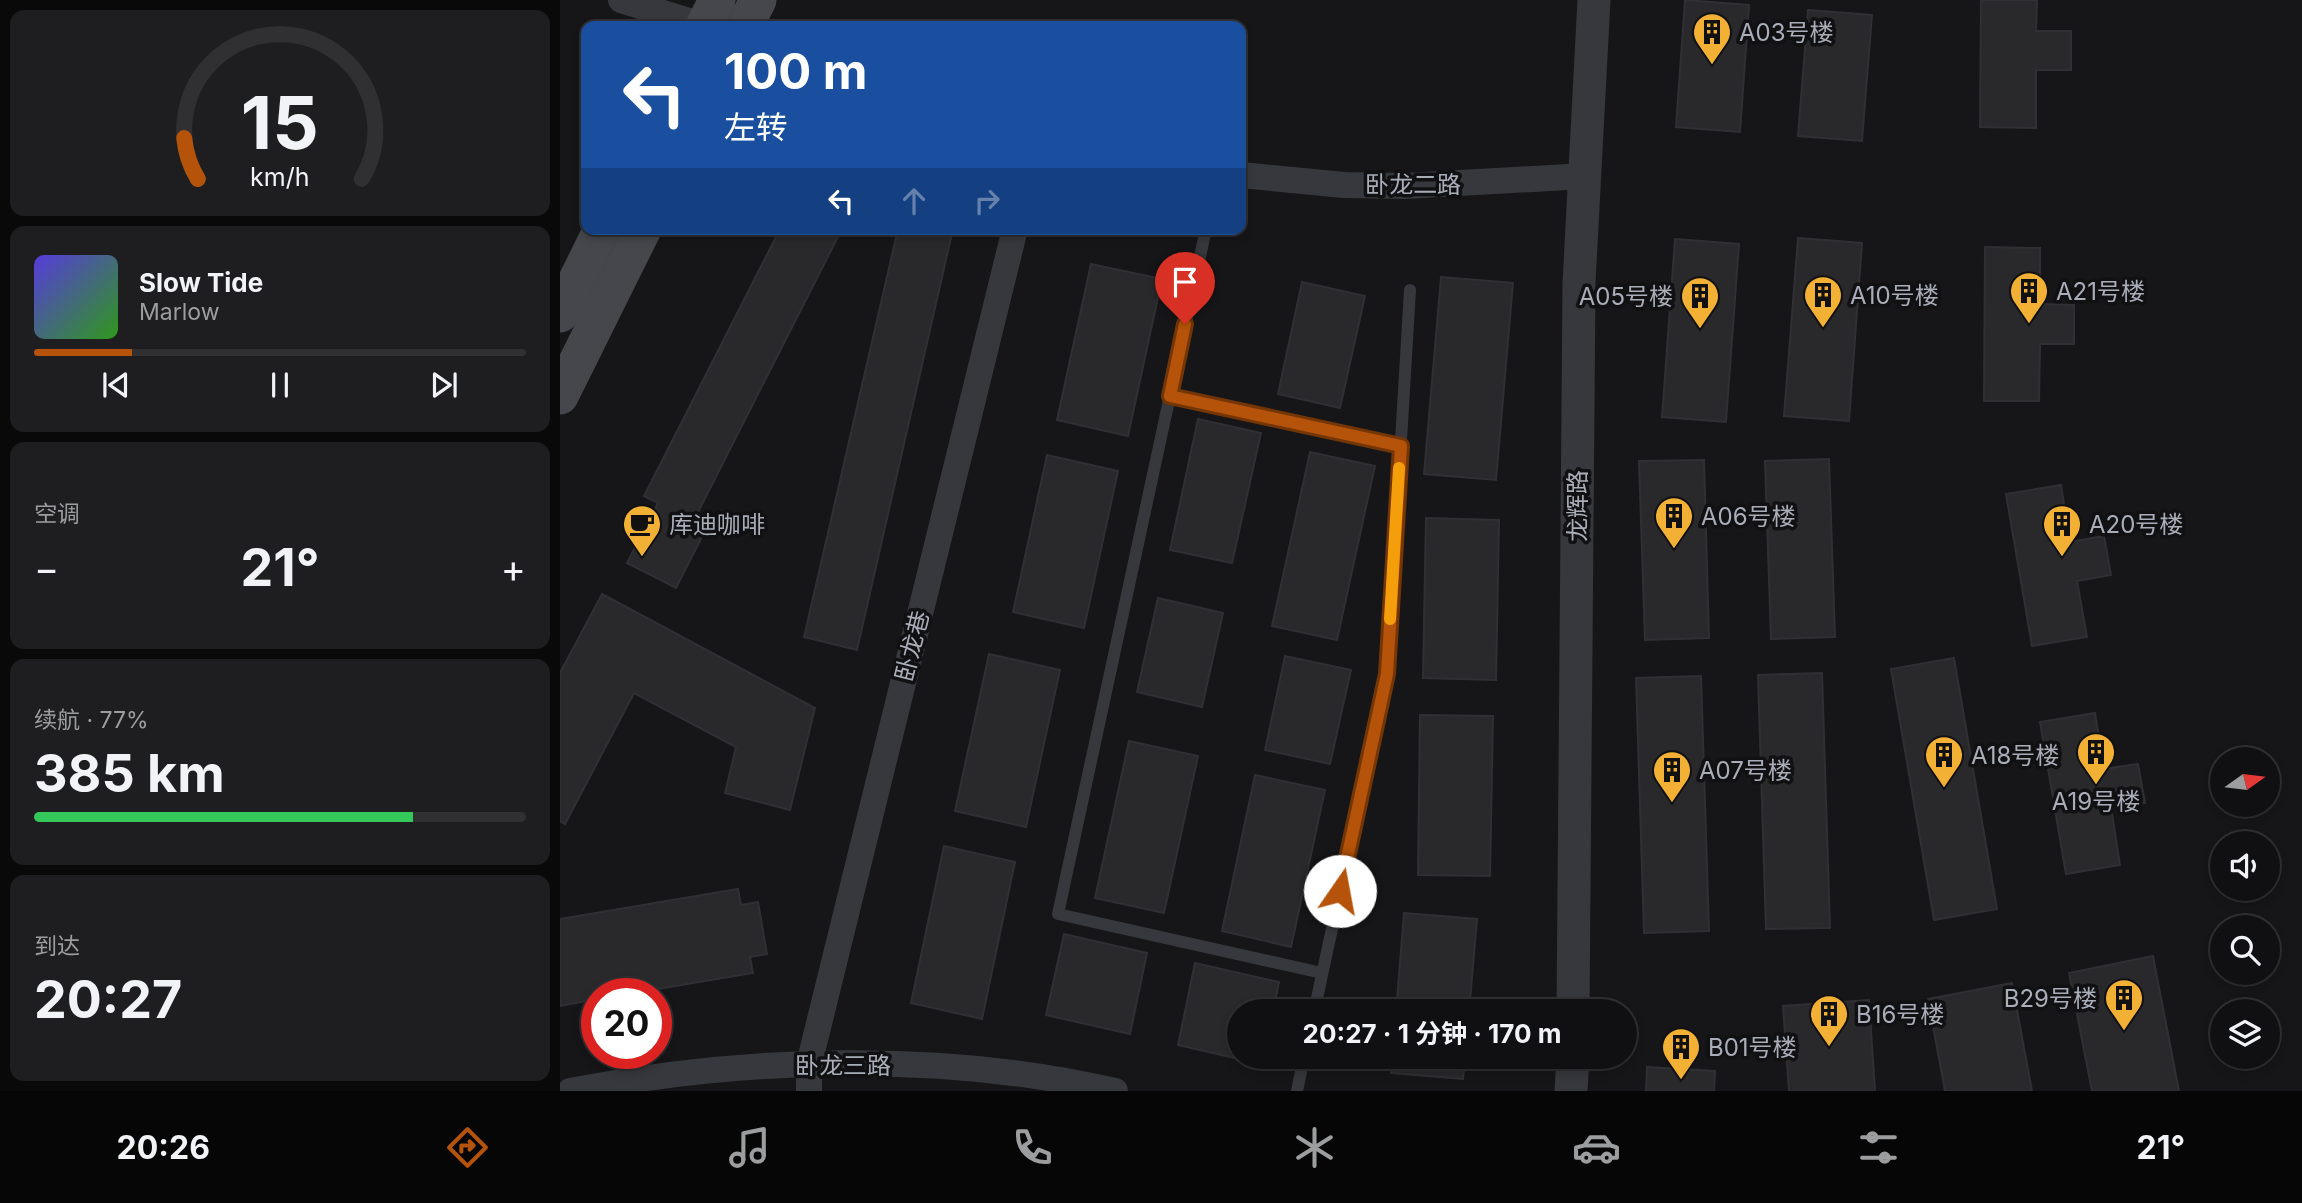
<!DOCTYPE html>
<html lang="zh">
<meta charset="utf-8">
<style>
:root{--surface:#101012;--page:#1e1e20;--text:#f1f3f6;--muted:#9c9d9f;--line:#303032;--accent:#b45309}
body{margin:0;font-family:Inter,"Noto Sans SC",sans-serif;background:var(--page);color:var(--text);height:100vh;display:flex;flex-direction:column;font-size:26px;white-space:nowrap}
*{box-sizing:border-box;margin:0}
p{font-size:23px;color:var(--muted)}
.icon{flex:none;width:38px;height:38px;fill:none;stroke:currentColor;stroke-width:2;stroke-linecap:round;stroke-linejoin:round}
.map{position:relative;flex:1;overflow:hidden}
.side{display:flex;flex-direction:column;gap:10px;padding:10px;background:#09090a;width:560px}
.side>*{flex:none}
.top-card{position:absolute;left:21px;top:21px;width:665px;height:214px;border-radius:14px;box-shadow:0 4px 10px #0003,0 0 0 2px var(--line);background:#1a4fa0;color:#fff;overflow:hidden}
.needle{width:46px;rotate:76deg}
.fabs{position:absolute;left:1650px;top:747px;display:grid;gap:14px}
.fabs a{display:grid;place-items:center;width:70px;height:70px;border-radius:50%;background:var(--surface);box-shadow:0 4px 10px #0003,0 0 0 2px var(--line);font-size:35px}
.speed{position:absolute;left:21px;top:978px;display:flex;gap:14px;font-size:35px;font-weight:700;text-align:center}
.speed>*{display:grid;place-content:center;width:91px;height:91px;border-radius:50%;background:var(--surface);box-shadow:0 4px 10px #0003,0 0 0 2px var(--line);line-height:1}
.speed .limit{border:10px solid #d22;background:#fff;color:#111}
.pin{position:absolute;display:grid;place-items:center;width:60px;height:60px;color:#fff;margin:-72px -30px;border-radius:50% 50% 50% 0;rotate:-45deg;box-shadow:0 0 7px #0007}
.pin .icon{rotate:45deg}
.me{position:absolute;width:77px;margin:-38px;rotate:12deg;stroke-linejoin:round;filter:drop-shadow(0 0 5px #0008)}
.turn{display:flex;align-items:center;gap:24px;height:147px;padding:0 28px;font-size:32px}
.turn .icon{width:91px;height:91px;stroke-width:2.5}
.turn b{display:block;font-size:49px;line-height:60px}
.lanes{display:flex;align-items:center;height:66px;padding:0 28px;background:#0003;justify-content:center;gap:35px;direction:ltr}
.lanes .off{opacity:.35}
.big{font-size:52px;font-weight:700;line-height:1.1}
.side .tile{flex:1;display:flex;flex-direction:column;justify-content:center;gap:10px;min-width:0;padding:0 24px;border-radius:14px;background:var(--page)}
.side .dial{align-items:center;gap:0}
.dial svg{height:182px;overflow:visible;fill:none;stroke:var(--line);stroke-width:7;stroke-linecap:round;text-anchor:middle}
.dial text{fill:var(--text);stroke:none}
.song{display:flex;align-items:center;gap:21px}
.cover{width:84px;height:84px;border-radius:10px;background:linear-gradient(135deg,hsl(250 70% 55%),hsl(110 70% 35%))}
.played{height:7px;border-radius:4px;background:linear-gradient(90deg,var(--accent) 20%,var(--line) 20%)}
.keys{display:flex;justify-content:space-around;direction:ltr}
.heat{display:flex;justify-content:space-between;align-items:center;font-size:38px;direction:ltr}
.charge{height:10px;border-radius:5px;background:linear-gradient(90deg,#34c759 77%,var(--line) 0)}
.trip{position:absolute;left:667px;top:999px;width:410px;height:70px;border-radius:35px;background:var(--surface);box-shadow:0 4px 10px #0003,0 0 0 2px var(--line);font-weight:700;line-height:70px;text-align:center}
.tabs{display:flex;height:112px;justify-content:space-around;align-items:center;background:#060607;color:var(--muted)}
.tabs .icon{width:49px;height:49px}
.tabs .active{color:var(--accent)}
.tabs b{font-size:32px;color:var(--text)}
main{display:flex;flex:1;min-height:0}
.map>svg:first-child{display:block}
.building{fill:#29292c;stroke:#303034;stroke-width:2}
.lines{fill:none;stroke-linecap:round;stroke-linejoin:round}
.service{stroke:#37383d;stroke-width:12}
.minor{stroke:#37383d;stroke-width:26}
.tertiary{stroke:#37383d;stroke-width:33}
.secondary{stroke:#45474d;stroke-width:37}
.route-casing{stroke:#753606;stroke-width:18}
.route{stroke:#b45309;stroke-width:12}
.slow{stroke:#f59e0b;stroke-width:12}
.labels{text-anchor:middle;dominant-baseline:central;stroke-width:7;stroke-linejoin:round;paint-order:stroke}
.poi-label{font-size:24px;fill:#a8adb8;stroke:#111113;text-anchor:start}
.street-label{font-size:24px;fill:#a8adb8;stroke:#111113}
</style>
<main>
<section class="side">
<div class="tile dial"><svg viewBox="0 0 100 80">
<path d="M14 69A42 42 0 1 1 86 69"/>
<path d="M14 69A42 42 0 0 1 8 51" stroke="#b45309"/>
<text x="50" y="56" font-size="32" font-weight="700">15</text>
<text x="50" y="72" font-size="11">km/h</text>
</svg></div>
<div class="tile">
<div class="song"><i class="cover"></i><div><b>Slow Tide</b><p>Marlow</p></div></div>
<div class="played"></div>
<div class="keys"><svg class="icon" aria-label="previous" viewBox="0 0 24 24"><path d="M18 5L8 12l10 7zM5 5v14"/></svg><svg class="icon" aria-label="pause" viewBox="0 0 24 24"><path d="M8 5v14M16 5v14"/></svg><svg class="icon" aria-label="next" viewBox="0 0 24 24"><path d="M6 5l10 7-10 7zM19 5v14"/></svg></div>
</div>
<div class="tile"><p>空调</p>
<div class="heat"><a>−</a><b class="big">21°</b><a>+</a></div>
</div>
<div class="tile"><p>续航 · 77%</p><b class="big">385 km</b><div class="charge"></div></div>
<div class="tile"><p>到达</p><b class="big">20:27</b></div>
</section>
<div class="map">
<svg width="1742" height="1091" viewBox="0 0 1742 1091">
<rect width="100%" height="100%" fill="#161618"/>
<g class="building">
<polygon points="1125,0 1189,5 1180,132 1116,127"/>
<polygon points="1421,0 1477,0 1476,31 1511,31 1511,70 1476,70 1476,128 1420,127"/>
<polygon points="1248,10 1312,15 1302,141 1238,136"/>
<polygon points="220,229 282,229 133,522 146,529 116,588 67,563 98,503 84,496"/>
<polygon points="338,229 393,229 297,650 244,637"/>
<polygon points="1238,238 1302,243 1289,421 1224,416"/>
<polygon points="1115,239 1179,244 1166,422 1102,417"/>
<polygon points="1425,247 1480,248 1480,304 1514,305 1514,344 1480,344 1479,401 1424,401"/>
<polygon points="531,264 602,279 568,436 497,420"/>
<polygon points="881,277 953,283 936,480 864,474"/>
<polygon points="742,282 805,296 780,408 718,394"/>
<polygon points="638,419 701,433 672,563 610,550"/>
<polygon points="750,452 815,466 777,640 712,626"/>
<polygon points="487,455 558,471 524,628 453,612"/>
<polygon points="1269,459 1275,637 1211,639 1205,461"/>
<polygon points="1144,460 1149,638 1085,640 1079,461"/>
<polygon points="1501,485 1510,542 1544,536 1551,575 1517,581 1527,637 1472,646 1446,494"/>
<polygon points="866,518 939,520 936,680 863,678"/>
<polygon points="42,594 255,708 230,810 165,793 176,747 74,693 5,824 0,821 0,673"/>
<polygon points="598,598 663,613 642,707 577,692"/>
<polygon points="429,654 500,670 466,827 395,811"/>
<polygon points="725,656 791,670 770,764 705,750"/>
<polygon points="1394,658 1437,909 1374,920 1331,669"/>
<polygon points="1262,673 1270,928 1206,929 1198,675"/>
<polygon points="1141,676 1149,931 1084,933 1076,678"/>
<polygon points="1535,713 1544,769 1578,764 1585,803 1551,808 1560,865 1506,874 1480,722"/>
<polygon points="860,715 933,716 930,876 858,875"/>
<polygon points="569,741 638,756 604,913 535,898"/>
<polygon points="695,775 765,790 731,947 662,931"/>
<polygon points="384,846 455,862 422,1019 351,1003"/>
<polygon points="178,889 181,905 198,902 207,954 190,957 193,973 68,994 37,994 37,999 0,1006 0,919"/>
<polygon points="844,913 917,919 909,1012 836,1012"/>
<polygon points="504,934 587,953 570,1034 486,1015"/>
<polygon points="1593,956 1619,1091 1532,1091 1509,973"/>
<polygon points="635,963 719,982 713,1012 679,1012 679,1057 703,1057 701,1064 618,1045"/>
<polygon points="1452,983 1472,1091 1385,1091 1368,999"/>
<polygon points="1309,1000 1315,1091 1229,1091 1223,1006"/>
<polygon points="832,1057 905,1057 903,1079 831,1073"/>
<polygon points="1087,1067 1155,1071 1154,1091 1086,1091"/>
</g>
<g class="lines">
<g class="service">
<polyline points="646,229 498,914 762,973"/>
<polyline points="610,395 841,446"/>
<polyline points="754,1012 827,674 850,290"/>
<polyline points="737,1091 744,1057"/>
</g>
<g class="minor">
<polyline points="61,0 145,26"/>
<polyline points="681,175 784,185 846,186 1026,176"/>
<path d="M 10,1091 C 184,1057 382,1051 555,1091"/>
<polyline points="249,1091 249,1064 455,229"/>
</g>
<g class="tertiary">
<polyline points="1013,1012 1019,283 1034,0"/>
<polyline points="1011,1091 1013,1057"/>
</g>
<g class="secondary">
<polyline points="144,26 157,0"/>
<polyline points="185,26 198,0"/>
<polyline points="0,314 42,229"/>
<polyline points="0,396 83,229"/>
</g>
</g>
<g class="lines">
<defs>
<polyline id="route" points="625,324 610,396 841,446 827,674 780,891"/>
</defs>
<use href="#route" class="route-casing"/>
<use href="#route" class="route"/>
<polyline class="slow" points="830,619 839,468"/>
</g>
<defs>
<symbol id="building-pin" viewBox="-11 -11 22 30"><path d="M0 17L-7.5 6A9.5 9.5 0 1 1 7.5 6Z" fill="#f2b134" stroke="#111113"/><path d="M-4-6H4V6H1V3H-1V6H-4ZM-2.5-4.3h1.7v1.8h-1.7ZM.8-4.3h1.7v1.8H.8ZM-2.5-1h1.7V.8h-1.7ZM.8-1h1.7V.8H.8Z" fill="#111"/></symbol>
<symbol id="cafe-pin" viewBox="-11 -11 22 30"><path d="M0 17L-7.5 6A9.5 9.5 0 1 1 7.5 6Z" fill="#f2b134" stroke="#111113"/><path d="M-5.5-4.5H6V0H3Q3 3.5 0 3.5H-2.5Q-5.5 3.5-5.5 0ZM3-3.2v2h1.7v-2ZM-6 4.5H4V6H-6Z" fill="#111"/></symbol>
</defs>
<g fill-rule="evenodd">
<use href="#building-pin" x="1130" y="10" width="44" height="60"/>
<use href="#building-pin" x="1447" y="269" width="44" height="60"/>
<use href="#building-pin" x="1241" y="273" width="44" height="60"/>
<use href="#building-pin" x="1118" y="274" width="44" height="60"/>
<use href="#building-pin" x="1092" y="494" width="44" height="60"/>
<use href="#cafe-pin" x="60" y="502" width="44" height="60"/>
<use href="#building-pin" x="1480" y="502" width="44" height="60"/>
<use href="#building-pin" x="1514" y="730" width="44" height="60"/>
<use href="#building-pin" x="1362" y="733" width="44" height="60"/>
<use href="#building-pin" x="1090" y="748" width="44" height="60"/>
<use href="#building-pin" x="1542" y="976" width="44" height="60"/>
<use href="#building-pin" x="1247" y="992" width="44" height="60"/>
<use href="#building-pin" x="1099" y="1025" width="44" height="60"/>
</g>
<g class="labels">
<g class="poi-label">
<text x="1179" y="32">A03号楼</text>
<text x="1496" y="291">A21号楼</text>
<text x="1290" y="295">A10号楼</text>
<text x="1113" y="296" text-anchor="end">A05号楼</text>
<text x="1141" y="516">A06号楼</text>
<text x="109" y="524">库迪咖啡</text>
<text x="1529" y="524">A20号楼</text>
<text x="1411" y="755">A18号楼</text>
<text x="1139" y="770">A07号楼</text>
<text x="1536" y="801" text-anchor="middle">A19号楼</text>
<text x="1537" y="998" text-anchor="end">B29号楼</text>
<text x="1296" y="1014">B16号楼</text>
<text x="1148" y="1047">B01号楼</text>
</g>
<g class="street-label">
<text x="853" y="184">卧龙二路</text>
<text transform="translate(1017 506) rotate(-90)">龙辉路</text>
<text transform="translate(352 646) rotate(-76)">卧龙巷</text>
<text x="283" y="1065">卧龙三路</text>
</g>
</g>
</svg>
<div class="fabs">
<a><svg class="needle" viewBox="-14 -14 28 28"><path d="M0-13l5 13h-10z" fill="#e53935"/><path d="M0 13l5-13h-10z" fill="#9c9d9f"/></svg></a>
<a><svg class="icon" aria-label="sound" viewBox="0 0 24 24"><path d="M4 9h4l5-4v14l-5-4H4zM17 9q2 3 0 6"/></svg></a>
<a><svg class="icon" aria-label="search" viewBox="0 0 24 24"><circle cx="10" cy="10" r="6"/><path d="M15 15l6 6"/></svg></a>
<a><svg class="icon" aria-label="layers" viewBox="0 0 24 24"><path d="M12 4l9 5-9 5-9-5zM3 14l9 5 9-5"/></svg></a>
</div>
<div class="speed"><div class="limit">20</div></div>
<div class="pin" style="left:625px;top:324px;background:#d93025"><svg class="icon" aria-label="arrive" viewBox="0 0 24 24"><path d="M6 21V4h12l-3 4 3 4H6"/></svg></div>
<svg class="me" style="left:780px;top:891px" viewBox="-20 -20 40 40"><circle r="19" fill="#fff"/><path d="M0-13L10 11 0 6-10 11z" fill="#b45309"/></svg>
<div class="trip">20:27 · 1 分钟 · 170 m</div>
<div class="top-card">
<div class="turn"><svg class="icon" aria-label="left" viewBox="0 0 24 24"><path d="M17 20v-9H6M10 6l-5 5 5 5"/></svg><div><b>100 m</b>左转</div></div>
<div class="lanes"><svg class="icon" aria-label="left" viewBox="0 0 24 24"><path d="M17 20v-9H6M10 6l-5 5 5 5"/></svg><svg class="icon off" aria-label="ahead" viewBox="0 0 24 24"><path d="M12 20V5M6 11l6-6 6 6"/></svg><svg class="icon off" aria-label="right" viewBox="0 0 24 24"><path d="M7 20v-9h11M14 6l5 5-5 5"/></svg></div>
</div>
</div>
</main>
<nav class="tabs">
<b>20:26</b>
<svg class="icon active" aria-label="directions" viewBox="0 0 24 24"><path d="M12 3l9 9-9 9-9-9zM9 14v-3h6M13 9l2 2-2 2"/></svg>
<svg class="icon" aria-label="music" viewBox="0 0 24 24"><path d="M9 18V5l10-2v13"/><circle cx="6" cy="18" r="3"/><circle cx="16" cy="16" r="3"/></svg>
<svg class="icon" aria-label="phone" viewBox="0 0 24 24"><path d="M5 4h4l2 5-3 2q2 4 5 5l2-3 5 2v4C11 20 4 13 5 4z"/></svg>
<svg class="icon" aria-label="climate" viewBox="0 0 24 24"><path d="M12 3v18M4 7l16 10M4 17L20 7"/></svg>
<svg class="icon" aria-label="car" viewBox="0 0 24 24"><path d="M5 17H2v-5l4-1 3-4h7l3 4 3 1v5h-3M9 17h6M6 11h13"/><circle cx="7" cy="17" r="2"/><circle cx="17" cy="17" r="2"/></svg>
<svg class="icon" aria-label="filters" viewBox="0 0 24 24"><path d="M4 7h16M4 17h16"/><circle cx="9" cy="7" r="2"/><circle cx="15" cy="17" r="2"/></svg>
<b>21°</b>
</nav>
